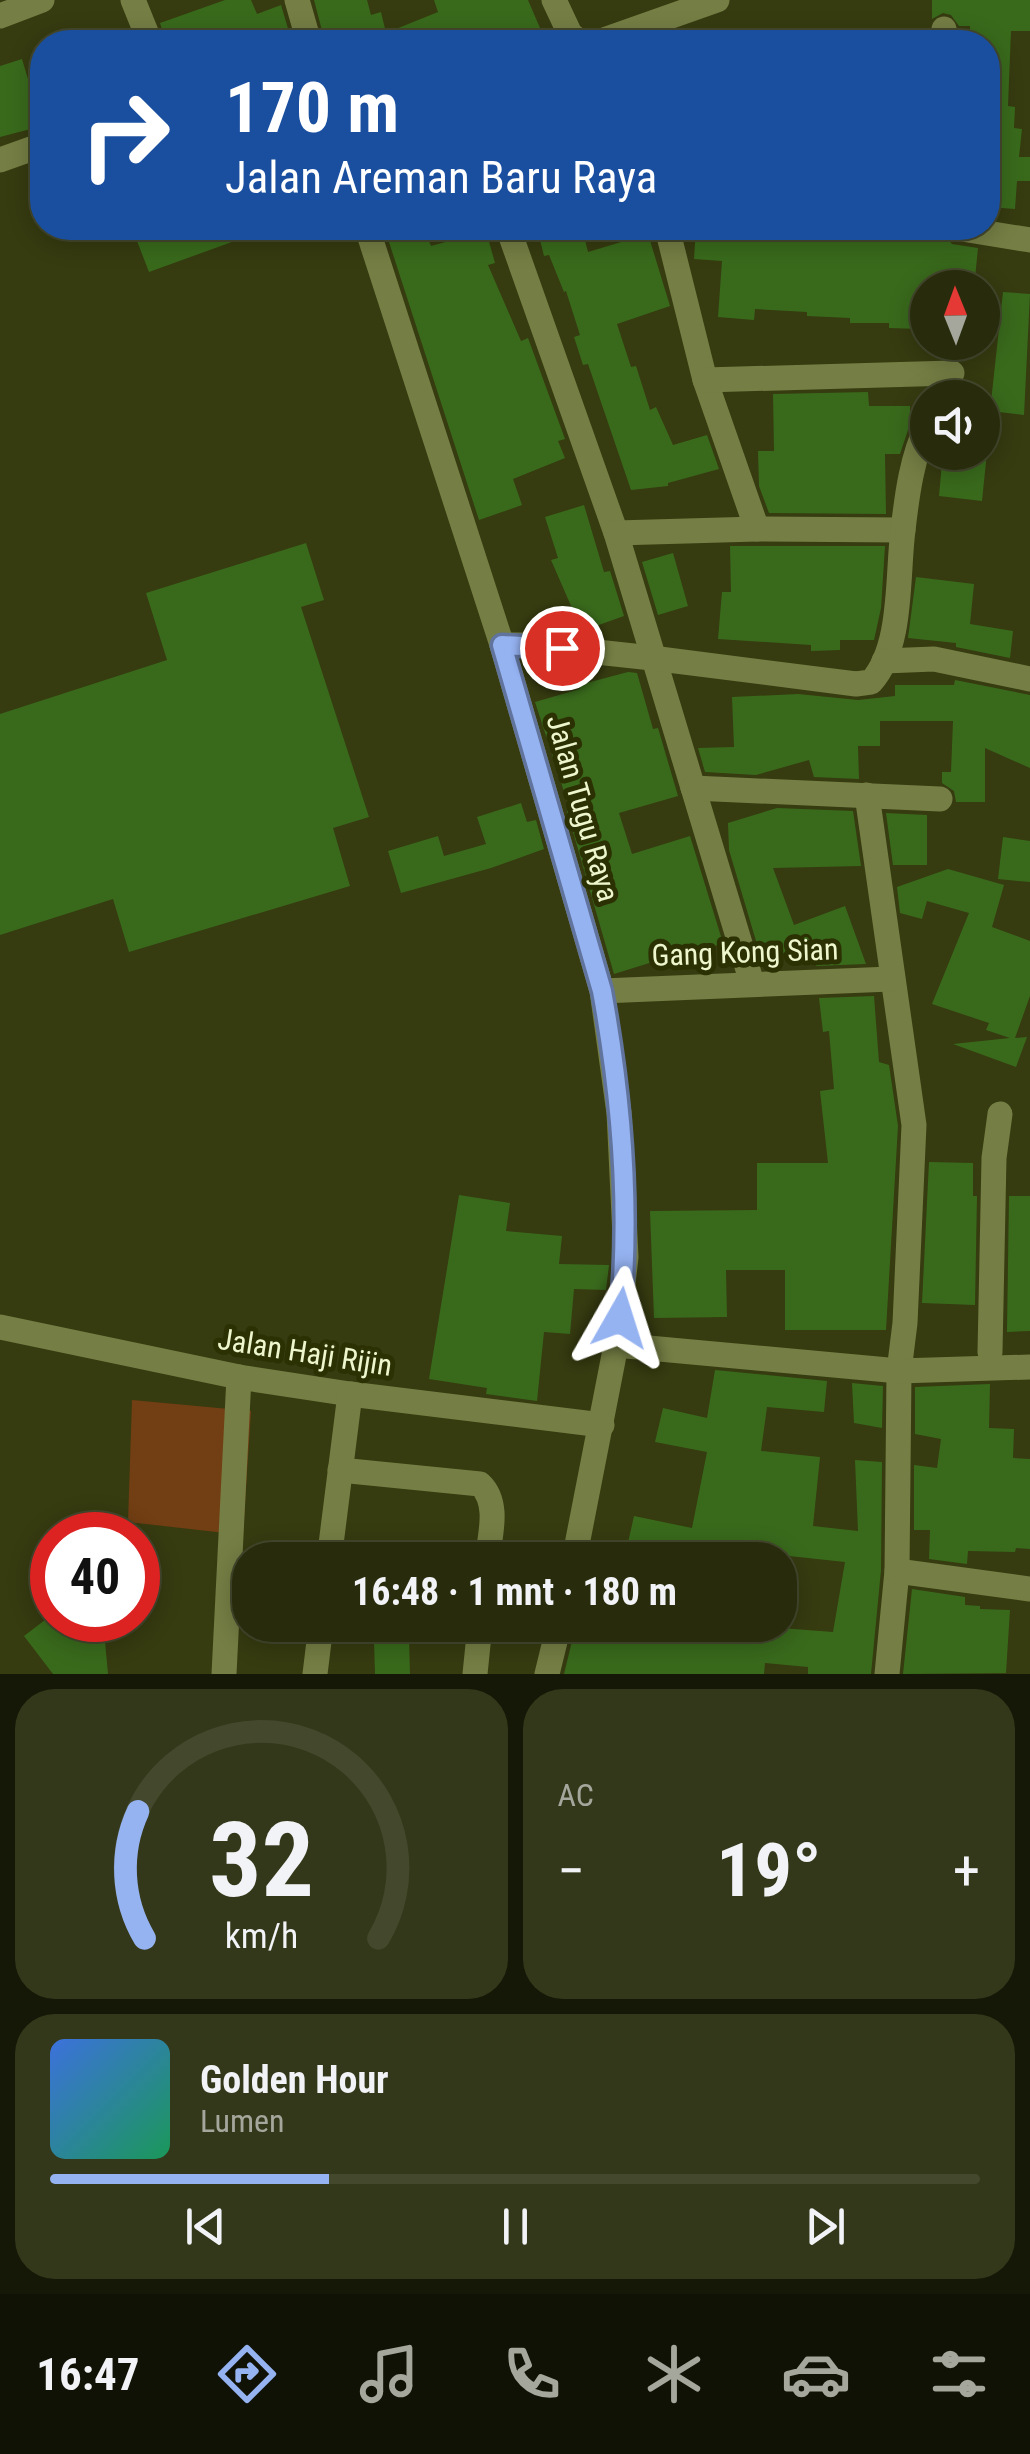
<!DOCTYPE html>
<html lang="id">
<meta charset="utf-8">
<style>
:root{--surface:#282c0c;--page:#34381a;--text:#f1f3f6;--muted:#a5a79d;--line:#44482d;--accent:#95b2f1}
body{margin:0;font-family:"Roboto Condensed",sans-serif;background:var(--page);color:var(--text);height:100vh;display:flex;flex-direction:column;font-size:38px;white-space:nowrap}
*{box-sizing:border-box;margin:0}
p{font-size:32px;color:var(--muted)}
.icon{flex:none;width:55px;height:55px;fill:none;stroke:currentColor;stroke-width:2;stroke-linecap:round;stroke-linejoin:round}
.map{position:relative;height:1674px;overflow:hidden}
.panel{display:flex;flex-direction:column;gap:15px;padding:15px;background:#161807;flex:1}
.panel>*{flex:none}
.banner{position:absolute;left:30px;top:30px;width:970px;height:210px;border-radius:40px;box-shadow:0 5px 25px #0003,0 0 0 2px var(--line);background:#1a4fa0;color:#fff;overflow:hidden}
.needle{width:65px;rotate:359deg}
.controls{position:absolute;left:910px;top:270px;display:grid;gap:20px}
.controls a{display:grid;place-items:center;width:90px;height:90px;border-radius:50%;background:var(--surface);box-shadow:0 5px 25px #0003,0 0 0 2px var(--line);font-size:50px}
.speed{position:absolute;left:30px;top:1512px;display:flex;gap:20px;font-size:50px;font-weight:700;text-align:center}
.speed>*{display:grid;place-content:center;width:130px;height:130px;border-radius:50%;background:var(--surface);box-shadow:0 5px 25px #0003,0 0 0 2px var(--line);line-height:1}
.speed .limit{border:15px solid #d22;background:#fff;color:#111}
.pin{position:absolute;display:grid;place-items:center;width:85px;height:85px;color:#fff;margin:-42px;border:5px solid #fff;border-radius:50%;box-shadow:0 2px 10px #0007}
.me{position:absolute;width:110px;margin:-55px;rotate:6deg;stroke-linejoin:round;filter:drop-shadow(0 0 8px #0008)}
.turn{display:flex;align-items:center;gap:35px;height:210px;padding:0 30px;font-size:45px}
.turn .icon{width:130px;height:130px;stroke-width:2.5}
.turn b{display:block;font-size:70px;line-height:85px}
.big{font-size:75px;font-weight:700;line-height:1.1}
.panel .widget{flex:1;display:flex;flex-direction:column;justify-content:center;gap:15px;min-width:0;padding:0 35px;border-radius:40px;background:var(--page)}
.panel .dial{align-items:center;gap:0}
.dial svg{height:260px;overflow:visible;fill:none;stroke:var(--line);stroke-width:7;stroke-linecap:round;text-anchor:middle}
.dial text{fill:var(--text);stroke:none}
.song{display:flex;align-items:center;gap:30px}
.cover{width:120px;height:120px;border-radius:15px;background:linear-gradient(135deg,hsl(220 70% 55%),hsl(150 70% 35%))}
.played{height:10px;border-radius:5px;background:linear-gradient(90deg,var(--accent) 30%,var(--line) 30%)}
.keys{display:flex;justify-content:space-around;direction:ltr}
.heat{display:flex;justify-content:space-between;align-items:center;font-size:55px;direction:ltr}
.panel .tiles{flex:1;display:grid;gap:15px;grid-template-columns:1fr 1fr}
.widget:last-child{grid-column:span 2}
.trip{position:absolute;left:232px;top:1542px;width:565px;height:100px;border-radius:40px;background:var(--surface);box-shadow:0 5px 25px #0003,0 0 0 2px var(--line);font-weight:700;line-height:100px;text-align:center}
.tabs{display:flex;height:160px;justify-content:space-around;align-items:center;background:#101205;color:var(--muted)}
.tabs .icon{width:70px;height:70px}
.tabs .on{color:var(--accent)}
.tabs b{font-size:45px;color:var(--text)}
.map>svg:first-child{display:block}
.green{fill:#723e13}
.building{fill:#396a1c}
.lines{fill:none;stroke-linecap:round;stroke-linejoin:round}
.minor{stroke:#757e44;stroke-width:25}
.route-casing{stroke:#61749d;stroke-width:25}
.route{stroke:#95b2f1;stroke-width:18}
.labels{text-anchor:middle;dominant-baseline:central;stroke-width:10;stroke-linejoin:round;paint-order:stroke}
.street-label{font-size:30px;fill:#eef6cd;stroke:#2c3104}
</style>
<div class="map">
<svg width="1030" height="1674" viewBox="0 0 1030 1674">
<rect width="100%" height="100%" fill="#363b10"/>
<polygon class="green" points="132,1400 251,1411 243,1535 128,1522"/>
<g class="building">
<polygon points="225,0 251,0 257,14 281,5 292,42 166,42 160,23"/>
<polygon points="314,0 367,0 371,15 381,12 386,33 438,12 434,0 528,0 546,42 325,42"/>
<polygon points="932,0 1030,0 1030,31 1011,31 1008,106 1015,107 1014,128 1022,129 1019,157 1030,157 1030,181 1017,181 1015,209 988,207 988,42 969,42 970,26 959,26 951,15 943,13 932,19"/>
<polygon points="22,59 42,126 0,137 0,66"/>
<polygon points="132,228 265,228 265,230 149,272"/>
<polygon points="537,228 582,228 588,252 648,234 670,306 617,324 631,367 636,366 650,410 656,407 673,445 707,435 719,469 668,483 668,486 631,490 588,364 583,365 574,337 580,335 566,291 564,292 549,255 544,256"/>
<polygon points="696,228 900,228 900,232 941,232 952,244 978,248 974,288 928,288 928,323 920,323 920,329 889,328 889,323 850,323 850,318 807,316 807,312 755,309 754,320 718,317 722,261 694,259"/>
<polygon points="424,229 431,246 486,231 495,263 488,265 521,341 528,338 565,439 558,441 565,458 513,479 522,505 479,520 389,242"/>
<polygon points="1003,292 1030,294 1024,415 990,411"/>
<polygon points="868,392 869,406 910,406 910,424 900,454 885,454 886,514 769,513 759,486 758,451 774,451 773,394"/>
<polygon points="943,452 987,452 982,501 939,496"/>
<polygon points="584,505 604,572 610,571 624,616 582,631 551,560 558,558 545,517"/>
<polygon points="306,543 324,600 301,607 369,817 333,828 350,886 129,952 113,899 0,935 0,714 167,660 146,593"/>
<polygon points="730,546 885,546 881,608 874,640 840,640 840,650 811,651 811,645 718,639 722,592 731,592"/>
<polygon points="673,553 688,606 658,615 642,562"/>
<polygon points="916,577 974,584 970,624 1013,631 1010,658 956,647 956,643 908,638"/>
<polygon points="628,672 637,673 653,729 658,728 678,796 619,813 632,854 690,836 723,943 677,960 675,955 614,974 567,811 570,810 535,702 580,689 579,685"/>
<polygon points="955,680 1030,695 1030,768 985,748 985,802 956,802 954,791 942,783 942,772 951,772 953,721 880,721 880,746 858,746 859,779 814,777 809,760 756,775 705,772 698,748 734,747 732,697 798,694 858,700 895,696 895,685 954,685"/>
<polygon points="521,803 527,822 536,820 544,849 491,868 401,893 388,851 438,836 444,856 486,844 477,817"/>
<polygon points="777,808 853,811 861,866 773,868 794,925 845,906 866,964 816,966 808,944 762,961 729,850 728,823"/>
<polygon points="886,813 927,815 927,865 893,865"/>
<polygon points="1003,837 1030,841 1030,882 998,879"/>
<polygon points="948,869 1004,885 992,927 1030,941 1030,996 1015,1038 1027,1037 1016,1067 953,1044 1010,1038 986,1030 989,1023 932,1004 969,913 927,901 922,919 900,913 897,887"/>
<polygon points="874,996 879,1062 889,1065 898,1126 886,1330 785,1330 785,1270 726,1270 727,1317 654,1318 650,1211 757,1210 757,1163 828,1163 820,1091 834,1089 829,1031 823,1032 819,998"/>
<polygon points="929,1162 973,1163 973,1196 977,1196 975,1305 922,1303"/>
<polygon points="459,1195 510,1203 506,1231 562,1236 559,1264 609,1265 606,1290 574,1289 570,1334 544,1332 537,1401 486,1394 487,1388 429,1379"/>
<polygon points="1009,1196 1030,1196 1030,1331 1007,1332"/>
<polygon points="715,1370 827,1381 824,1412 767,1407 761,1451 820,1457 813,1526 858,1531 855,1460 882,1462 881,1570 871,1674 808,1674 808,1667 765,1663 764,1674 564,1674 576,1625 782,1625 781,1628 833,1632 845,1562 789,1556 788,1560 645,1560 625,1556 634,1516 692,1528 707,1452 655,1442 663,1408 707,1418"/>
<polygon points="852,1383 883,1386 882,1428 854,1423"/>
<polygon points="990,1384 989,1428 1014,1429 1013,1458 1030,1459 1030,1549 1016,1548 1015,1552 968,1551 967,1564 929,1559 930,1530 914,1530 914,1465 937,1468 941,1439 915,1434 915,1387"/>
<polygon points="912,1589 965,1597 965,1605 980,1606 980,1609 1010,1610 1006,1673 903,1674"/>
<polygon points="45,1620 103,1620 108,1674 53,1674 24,1636"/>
<polygon points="409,1638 410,1674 375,1674 374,1640"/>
</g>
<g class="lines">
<g class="minor">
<polyline points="133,0 150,42"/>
<polyline points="297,0 309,42"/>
<polyline points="554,0 570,34 580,42"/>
<polyline points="0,16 42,0"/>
<polyline points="598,42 717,0"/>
<polyline points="944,42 944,29"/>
<polyline points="0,160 42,145"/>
<polyline points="367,228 502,645 602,991 619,1113 626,1257 616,1345 574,1560"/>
<polyline points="508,228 616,533 752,983"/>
<polyline points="667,228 705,380 757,529"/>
<polyline points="956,228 1030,240"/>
<polyline points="705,380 952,373 940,398"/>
<polyline points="616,533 757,529 903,530"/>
<path d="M 502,645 L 532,645 L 652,658 L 856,684 L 871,682 C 903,647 897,575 903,530 C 907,495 912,456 928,424"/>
<polyline points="884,661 934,659 1030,679"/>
<polyline points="693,788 940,799"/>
<polyline points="867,795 914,1125 905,1323 899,1371 897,1571 887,1674"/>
<polyline points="602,991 891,979"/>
<polyline points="0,1327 239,1377 350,1394 602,1425"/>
<polyline points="616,1345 899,1371 1030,1367"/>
<polyline points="990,1352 994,1158 1000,1114"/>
<path d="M 340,1470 L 480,1484 C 500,1503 490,1535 487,1560"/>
<polyline points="329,1560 350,1394"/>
<polyline points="897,1571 1030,1589"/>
<polyline points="224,1674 239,1377"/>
<polyline points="315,1674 321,1625"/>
<polyline points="475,1674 480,1625"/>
<polyline points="547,1674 559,1625"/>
</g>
</g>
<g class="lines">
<defs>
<path id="route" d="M 562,648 L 502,645 L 602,991 C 622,1100 631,1208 620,1318"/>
</defs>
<use href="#route" class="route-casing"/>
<use href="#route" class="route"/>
</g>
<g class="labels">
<g class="street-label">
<text transform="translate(583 808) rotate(74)">Jalan Tugu Raya</text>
<text transform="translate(745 952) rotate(-2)">Gang Kong Sian</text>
<text transform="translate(305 1352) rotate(9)">Jalan Haji Rijin</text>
</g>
</g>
</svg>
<div class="controls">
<a><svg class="needle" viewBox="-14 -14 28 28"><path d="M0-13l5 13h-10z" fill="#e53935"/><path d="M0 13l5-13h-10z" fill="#a5a79d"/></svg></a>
<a><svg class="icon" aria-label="sound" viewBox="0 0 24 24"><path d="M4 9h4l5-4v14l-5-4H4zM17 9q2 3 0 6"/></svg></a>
</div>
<div class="speed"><div class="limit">40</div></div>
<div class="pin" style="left:562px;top:648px;background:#d93025"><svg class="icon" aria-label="arrive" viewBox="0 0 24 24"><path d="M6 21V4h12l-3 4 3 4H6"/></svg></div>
<svg class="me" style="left:620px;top:1318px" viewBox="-20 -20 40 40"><path d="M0-17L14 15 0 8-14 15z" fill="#95b2f1" stroke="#fff" stroke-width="4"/></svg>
<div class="trip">16:48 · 1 mnt · 180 m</div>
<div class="banner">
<div class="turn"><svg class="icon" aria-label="right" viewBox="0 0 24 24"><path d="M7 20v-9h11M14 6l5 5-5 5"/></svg><div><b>170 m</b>Jalan Areman Baru Raya</div></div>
</div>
</div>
<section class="panel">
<div class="tiles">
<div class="widget dial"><svg viewBox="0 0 100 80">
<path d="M14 69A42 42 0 1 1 86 69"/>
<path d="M14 69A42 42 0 0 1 12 30" stroke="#95b2f1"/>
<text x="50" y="56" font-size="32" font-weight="700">32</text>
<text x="50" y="72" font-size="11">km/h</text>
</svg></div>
<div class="widget"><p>AC</p>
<div class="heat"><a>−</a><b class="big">19°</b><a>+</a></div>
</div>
<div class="widget">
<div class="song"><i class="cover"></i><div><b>Golden Hour</b><p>Lumen</p></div></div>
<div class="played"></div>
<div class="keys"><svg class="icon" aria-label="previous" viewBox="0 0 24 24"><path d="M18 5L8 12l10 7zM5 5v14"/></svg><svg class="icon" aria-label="pause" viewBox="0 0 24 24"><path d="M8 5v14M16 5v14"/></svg><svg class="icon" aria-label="next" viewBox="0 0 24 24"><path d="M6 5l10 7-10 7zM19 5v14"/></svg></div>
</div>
</div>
</section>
<nav class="tabs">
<b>16:47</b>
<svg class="icon on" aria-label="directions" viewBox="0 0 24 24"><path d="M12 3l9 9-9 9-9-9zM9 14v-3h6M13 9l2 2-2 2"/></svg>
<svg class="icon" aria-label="music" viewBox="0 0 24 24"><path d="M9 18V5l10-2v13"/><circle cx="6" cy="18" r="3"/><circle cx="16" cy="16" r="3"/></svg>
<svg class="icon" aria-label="phone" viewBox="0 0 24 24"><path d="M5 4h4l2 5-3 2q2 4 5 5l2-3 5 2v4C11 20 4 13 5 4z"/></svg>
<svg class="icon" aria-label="climate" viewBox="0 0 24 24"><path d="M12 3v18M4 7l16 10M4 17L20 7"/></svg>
<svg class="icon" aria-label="car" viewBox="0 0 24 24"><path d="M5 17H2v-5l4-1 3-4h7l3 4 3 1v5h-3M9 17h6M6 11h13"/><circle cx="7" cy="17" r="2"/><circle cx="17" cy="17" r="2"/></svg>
<svg class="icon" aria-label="filters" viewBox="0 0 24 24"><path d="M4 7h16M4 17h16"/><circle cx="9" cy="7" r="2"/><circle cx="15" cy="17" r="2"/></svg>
</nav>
